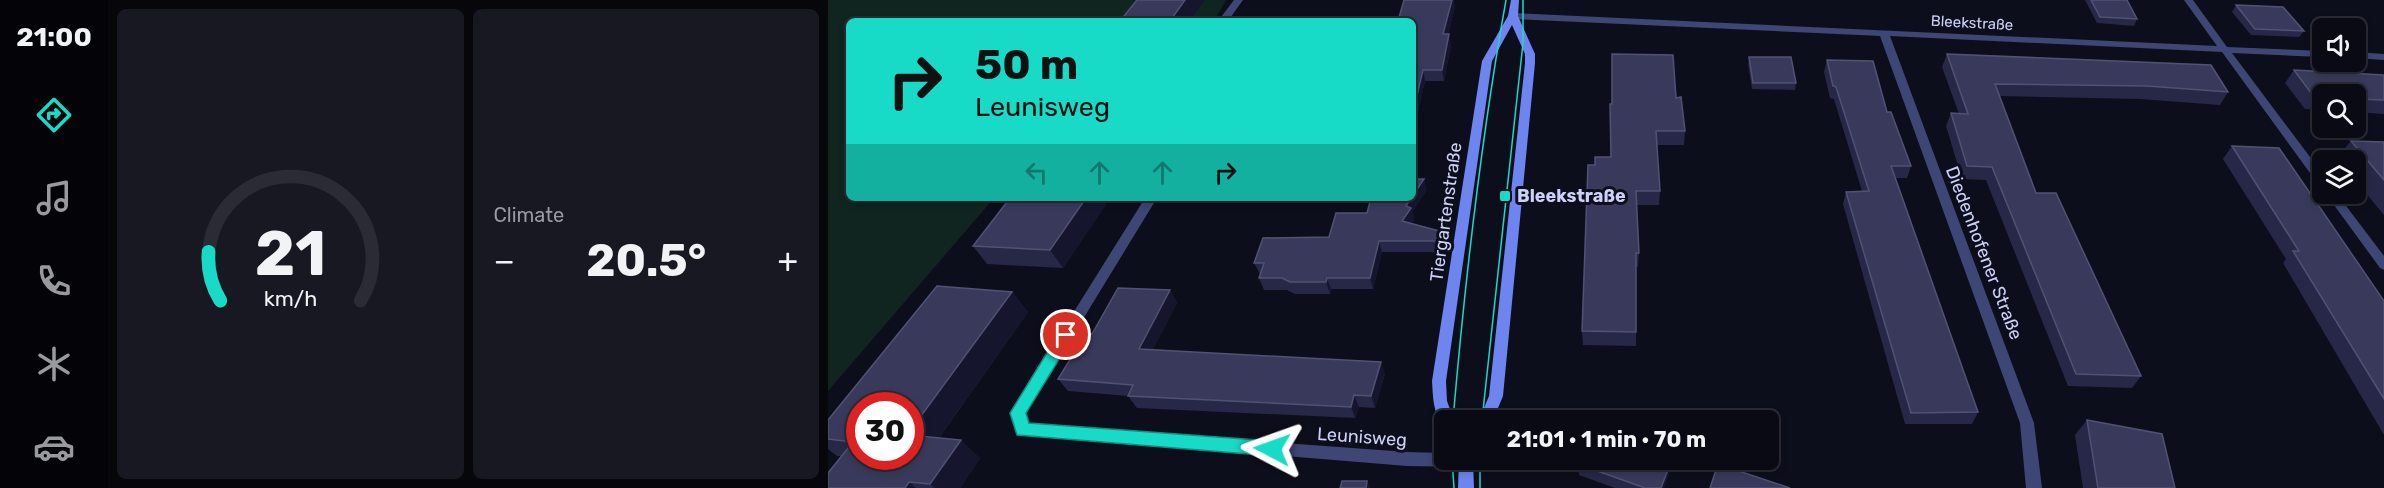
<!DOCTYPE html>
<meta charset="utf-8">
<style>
:root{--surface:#0a0a14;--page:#181822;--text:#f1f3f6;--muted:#999aa0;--line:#2a2b34;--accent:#18dbc7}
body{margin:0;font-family:Rubik,sans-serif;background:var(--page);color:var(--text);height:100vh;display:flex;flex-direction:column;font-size:22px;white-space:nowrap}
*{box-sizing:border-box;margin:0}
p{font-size:20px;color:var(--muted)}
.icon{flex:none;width:33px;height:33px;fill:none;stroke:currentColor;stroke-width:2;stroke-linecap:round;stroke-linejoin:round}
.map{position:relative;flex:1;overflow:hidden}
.sheet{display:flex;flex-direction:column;gap:9px;padding:9px;background:#06060b;width:720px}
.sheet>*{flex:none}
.top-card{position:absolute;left:18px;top:18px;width:570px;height:183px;border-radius:9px;box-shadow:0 3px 9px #0003,0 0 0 2px var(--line);background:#18dbc7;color:#111;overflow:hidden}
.fabs{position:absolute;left:1484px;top:18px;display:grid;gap:12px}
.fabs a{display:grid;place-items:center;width:54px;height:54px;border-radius:9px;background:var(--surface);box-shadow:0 3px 9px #0003,0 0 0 2px var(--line);font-size:30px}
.speed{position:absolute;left:18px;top:392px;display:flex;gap:12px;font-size:30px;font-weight:700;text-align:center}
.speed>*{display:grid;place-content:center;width:78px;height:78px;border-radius:50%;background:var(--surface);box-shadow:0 3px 9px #0003,0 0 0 2px var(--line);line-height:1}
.speed .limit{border:9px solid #d22;background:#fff;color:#111}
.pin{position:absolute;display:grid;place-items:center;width:51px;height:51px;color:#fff;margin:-26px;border:3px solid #fff;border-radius:50%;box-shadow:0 2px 6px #0007}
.me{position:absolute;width:66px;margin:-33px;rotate:274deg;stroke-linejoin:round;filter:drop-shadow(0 0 4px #0008)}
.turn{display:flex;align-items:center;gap:21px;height:126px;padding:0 30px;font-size:27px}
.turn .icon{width:78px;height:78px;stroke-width:2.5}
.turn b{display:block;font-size:42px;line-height:51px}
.lanes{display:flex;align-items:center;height:57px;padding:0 30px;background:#0003;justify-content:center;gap:30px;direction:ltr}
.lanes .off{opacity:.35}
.big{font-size:45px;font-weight:700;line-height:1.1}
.sheet .card{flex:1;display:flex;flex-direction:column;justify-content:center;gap:9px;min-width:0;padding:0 21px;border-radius:9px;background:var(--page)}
.sheet .dial{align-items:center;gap:0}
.dial svg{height:156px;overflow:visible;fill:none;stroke:var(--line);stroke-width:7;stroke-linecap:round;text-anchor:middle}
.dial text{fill:var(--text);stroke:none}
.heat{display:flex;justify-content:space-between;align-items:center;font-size:33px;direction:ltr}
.sheet .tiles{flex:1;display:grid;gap:9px;grid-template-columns:repeat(2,1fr)}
.trip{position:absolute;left:606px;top:410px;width:345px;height:60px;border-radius:9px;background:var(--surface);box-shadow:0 3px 9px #0003,0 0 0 2px var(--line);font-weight:700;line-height:60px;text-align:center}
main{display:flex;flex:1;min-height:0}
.dock{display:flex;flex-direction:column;width:108px;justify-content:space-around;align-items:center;background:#040408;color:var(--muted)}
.dock .icon{width:42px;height:42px}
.dock .active{color:var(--accent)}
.dock b{font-size:27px;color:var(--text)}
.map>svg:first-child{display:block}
.green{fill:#112520}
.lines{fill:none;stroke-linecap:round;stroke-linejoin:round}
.lane{fill:#3d4675;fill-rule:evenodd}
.street{fill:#3d4675;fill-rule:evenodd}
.secondary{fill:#6e85ef;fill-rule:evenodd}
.tram{stroke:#18dbc7;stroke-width:1.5}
.wall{fill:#272847}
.shaded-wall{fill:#15162e}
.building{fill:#393a5b;stroke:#505274;stroke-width:1.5}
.route{fill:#18dbc7;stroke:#108e81;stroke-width:1.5}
.poi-dot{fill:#18dbc7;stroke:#0d0e1b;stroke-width:2}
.labels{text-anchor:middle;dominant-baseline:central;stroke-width:6;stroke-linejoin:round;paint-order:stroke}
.far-street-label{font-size:15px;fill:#cdd1fa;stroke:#0d0e1b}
.poi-label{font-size:18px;font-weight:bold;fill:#cdd1fa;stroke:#0d0e1b;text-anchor:start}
.street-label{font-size:18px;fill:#cdd1fa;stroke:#0d0e1b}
</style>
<main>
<nav class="dock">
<b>21:00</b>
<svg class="icon active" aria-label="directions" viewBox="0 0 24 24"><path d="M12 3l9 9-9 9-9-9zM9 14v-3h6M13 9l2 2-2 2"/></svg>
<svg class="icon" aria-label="music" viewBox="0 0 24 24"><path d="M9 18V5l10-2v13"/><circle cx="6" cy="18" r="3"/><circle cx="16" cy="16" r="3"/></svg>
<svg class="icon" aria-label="phone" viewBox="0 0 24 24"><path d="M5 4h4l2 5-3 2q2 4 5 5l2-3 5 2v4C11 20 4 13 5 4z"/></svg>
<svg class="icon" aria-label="climate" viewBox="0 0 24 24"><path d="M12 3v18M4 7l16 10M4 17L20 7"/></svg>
<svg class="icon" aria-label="car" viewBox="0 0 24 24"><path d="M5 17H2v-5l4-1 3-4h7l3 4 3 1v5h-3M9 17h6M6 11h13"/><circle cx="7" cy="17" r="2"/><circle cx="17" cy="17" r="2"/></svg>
</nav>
<section class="sheet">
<div class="tiles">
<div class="card dial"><svg viewBox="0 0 100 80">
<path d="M14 69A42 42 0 1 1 86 69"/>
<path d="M14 69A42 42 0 0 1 8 44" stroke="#18dbc7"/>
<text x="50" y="56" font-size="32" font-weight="700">21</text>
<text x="50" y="72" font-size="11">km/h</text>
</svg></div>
<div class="card"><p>Climate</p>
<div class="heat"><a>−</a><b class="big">20.5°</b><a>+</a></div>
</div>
</div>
</section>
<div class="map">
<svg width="1556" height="488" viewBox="0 0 1556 488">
<rect width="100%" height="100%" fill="#0d0e1b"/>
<polygon class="green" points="0,0 398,0 386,21 21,21 21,198 166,198 0,391"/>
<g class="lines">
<polygon class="lane" points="406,0 415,0 400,21 390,21"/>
<g class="street">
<polygon points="1356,0 1365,0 1399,47 1494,51 1494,57 1404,53 1494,173 1494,185 1490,184 1394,52 1062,36 1206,423 1214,488 1198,488 1192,423 1052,36 685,19 680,16 685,13 1389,46"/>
<polygon points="1527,52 1556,54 1556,60 1527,58"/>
<polygon points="1498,194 1509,194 1556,256 1556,270 1552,268"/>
<polygon points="317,198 329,198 197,414 200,424 579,452 616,453 616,459 645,459 643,465 638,467 579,466 190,434 183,413 185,409"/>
</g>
<g class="secondary">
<path d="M 683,0 L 691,0 L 690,16 L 707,54 L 707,63 L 675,396 L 665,420 L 651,420 L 661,396 L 697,63 L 697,54 L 684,25 L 664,61 L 618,381 L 619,401 L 626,420 L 616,420 L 616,425 C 605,415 605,396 604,381 L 654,61 L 680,16 Z"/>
<polygon points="631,459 645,459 646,488 630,488"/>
</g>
<g class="tram">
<path d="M 625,420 C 637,280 653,139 678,0"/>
<polyline points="654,420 695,43 695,0"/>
<polyline points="624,459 626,488"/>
<polyline points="652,459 652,488"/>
</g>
</g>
<g class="wall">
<polygon points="1257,0 1299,0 1309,19 1306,26 1269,23"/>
<polygon points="1408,5 1476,31 1471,37 1423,35 1404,12"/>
<polygon points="627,7 620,34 623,45 616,81 597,81 585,133 585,21"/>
<polygon points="1119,54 1400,92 1392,105 1312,99 1172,96 1208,193 1313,376 1304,388 1240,386 1158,180 1134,179 1118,126 1123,113 1131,114 1114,67"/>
<polygon points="921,57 968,83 967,90 924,89 920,64"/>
<polygon points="999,60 1059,112 1083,166 1079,178 1068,178 1150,412 1144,424 1077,424 1015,204 1018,192 1034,191 1006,99 1002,98 996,72"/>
<polygon points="1466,70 1556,75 1556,114 1527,112 1527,94 1494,94 1494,110 1477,109 1457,83"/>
<polygon points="848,98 857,131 856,145 829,145 832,191 831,205 809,205 811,253 810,267 808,267 808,346 755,345 754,331 767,165 783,157 782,104"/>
<polygon points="1523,141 1556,142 1556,215 1527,180 1527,160 1511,160 1509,158"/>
<polygon points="1404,146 1556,301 1556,435 1455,263 1458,259 1395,159"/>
<polygon points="596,179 598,191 584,212 586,220 583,224 619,233 621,245 620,252 554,252 545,289 503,289 502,294 467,294 459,290 436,290 431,278 432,274 426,263 501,237 539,213"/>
<polygon points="182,198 282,198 235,268 159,264 145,246"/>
<polygon points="342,290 349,303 325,349 557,374 547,408 531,407 527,418 309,408 300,396 240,391 230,379 264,334"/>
<polygon points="184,292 200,312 111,438 152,458 132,488 0,488 13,456 9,456 0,449 0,420"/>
<polygon points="1259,420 1347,488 1255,488 1247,435"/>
<polygon points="753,459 846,459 836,488 787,488 751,475 750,464"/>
</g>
<g class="shaded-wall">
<polygon points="357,0 377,0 362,21 342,21"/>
<polygon points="624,0 626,0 627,7 617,45 615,34"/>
<polygon points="621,34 623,45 616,81 614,70"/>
<polygon points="595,70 597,81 585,133 585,112"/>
<polygon points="596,179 598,191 584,212 586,220 577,233 574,221 578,206 583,198 585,198 585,195"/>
<polygon points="258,198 282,198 235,268 222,250"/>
<polygon points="619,233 621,245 620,252 618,241"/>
<polygon points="551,241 554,252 545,289 542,278"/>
<polygon points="499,278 503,289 502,294 498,282"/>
<polygon points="342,290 349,303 319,361 311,349"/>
<polygon points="184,292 200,312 100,453 82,438 82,431"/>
<polygon points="553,362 557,374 547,408 543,396"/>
<polygon points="526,395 531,407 527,418 523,407"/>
<polygon points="133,440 152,458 132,488 107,488 102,484"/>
<polygon points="844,459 846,459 846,461 836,488 833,488"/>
<polygon points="539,481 542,487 542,488 538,488"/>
<polygon points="81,482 88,488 77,488"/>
</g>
<g class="building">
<polygon points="309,0 357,0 342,21 292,21"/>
<polygon points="576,0 624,0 615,34 621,34 614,70 595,70 585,112 585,21 570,21"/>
<polygon points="1263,0 1299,0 1309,19 1272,17"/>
<polygon points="1408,5 1455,7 1476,31 1427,29"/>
<polygon points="784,54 845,55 848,98 853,97 857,131 828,131 832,191 808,191 811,253 808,253 808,332 754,331 760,165 767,165 767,157 783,157 782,104 784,104"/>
<polygon points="1119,54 1383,65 1400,92 1319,86 1167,84 1208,193 1228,193 1313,376 1248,374 1164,167 1139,166 1123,113 1140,114"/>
<polygon points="921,57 963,57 968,83 925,83"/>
<polygon points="999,60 1045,61 1059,112 1063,112 1083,166 1063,166 1150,412 1083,413 1018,192 1041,191 1008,87 1005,86"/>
<polygon points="1466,70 1556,75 1556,100 1527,99 1527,94 1494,94 1494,97 1486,97"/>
<polygon points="1523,141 1556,142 1556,180"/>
<polygon points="1404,146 1451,148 1556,301 1556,399 1465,251 1471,251"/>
<polygon points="585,179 596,179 585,195"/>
<polygon points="182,198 258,198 222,250 145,246"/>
<polygon points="543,198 583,198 578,206 583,208 574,221 619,233 618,241 551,241 542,278 499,278 498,282 462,282 454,278 431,278 436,263 426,263 435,238 501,237 508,213 539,213"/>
<polygon points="109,286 184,292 82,431 82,405 32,405 32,456 82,456 82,435 133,440 102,484 81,482 77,488 0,488 0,473 25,442 0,439 0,420"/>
<polygon points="290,288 342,290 311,349 553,362 543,396 526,395 523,407 300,396 305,385 230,379 258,333 264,334"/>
<polygon points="1259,420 1334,434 1347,488 1270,488"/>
<polygon points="753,459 844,459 833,488 817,488 750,464"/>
<polygon points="890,464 962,488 882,488"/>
<polygon points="514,481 539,481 538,488 512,488"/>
</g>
<polygon class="route" points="238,329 246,335 198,413 201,423 444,441 450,443 452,449 450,454 444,456 189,435 182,413 233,330"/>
<rect class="poi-dot" x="671" y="190" width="12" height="12" rx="3"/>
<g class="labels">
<g class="far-street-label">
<text transform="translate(1144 23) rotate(3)">Bleekstraße</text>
</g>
<g class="poi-label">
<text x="689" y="196">Bleekstraße</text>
</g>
<g class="street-label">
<text transform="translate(618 212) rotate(-82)">Tiergartenstraße</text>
<text transform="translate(1156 253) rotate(69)">Diedenhofener Straße</text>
<text transform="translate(534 437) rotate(4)">Leunisweg</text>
</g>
</g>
</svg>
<div class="fabs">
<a><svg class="icon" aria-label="sound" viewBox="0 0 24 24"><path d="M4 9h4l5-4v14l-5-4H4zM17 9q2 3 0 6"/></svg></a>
<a><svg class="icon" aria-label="search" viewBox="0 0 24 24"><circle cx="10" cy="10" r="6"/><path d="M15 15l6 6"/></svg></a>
<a><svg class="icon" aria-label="layers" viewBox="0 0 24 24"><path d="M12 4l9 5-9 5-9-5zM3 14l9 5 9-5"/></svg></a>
</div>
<div class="speed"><div class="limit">30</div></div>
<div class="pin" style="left:238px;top:335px;background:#d93025"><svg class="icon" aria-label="arrive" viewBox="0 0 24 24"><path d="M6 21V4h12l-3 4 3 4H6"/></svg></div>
<svg class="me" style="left:444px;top:449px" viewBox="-20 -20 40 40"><path d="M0-17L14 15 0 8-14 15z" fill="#18dbc7" stroke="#fff" stroke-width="4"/></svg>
<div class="trip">21:01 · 1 min · 70 m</div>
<div class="top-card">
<div class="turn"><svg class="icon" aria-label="right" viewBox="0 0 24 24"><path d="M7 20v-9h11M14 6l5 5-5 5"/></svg><div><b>50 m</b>Leunisweg</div></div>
<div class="lanes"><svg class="icon off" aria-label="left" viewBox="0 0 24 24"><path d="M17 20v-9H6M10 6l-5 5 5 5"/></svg><svg class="icon off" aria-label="ahead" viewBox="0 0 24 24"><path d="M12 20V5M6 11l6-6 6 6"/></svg><svg class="icon off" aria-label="ahead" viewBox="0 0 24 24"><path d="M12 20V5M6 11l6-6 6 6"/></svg><svg class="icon" aria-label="right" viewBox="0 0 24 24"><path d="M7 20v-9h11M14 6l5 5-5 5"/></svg></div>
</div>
</div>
</main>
